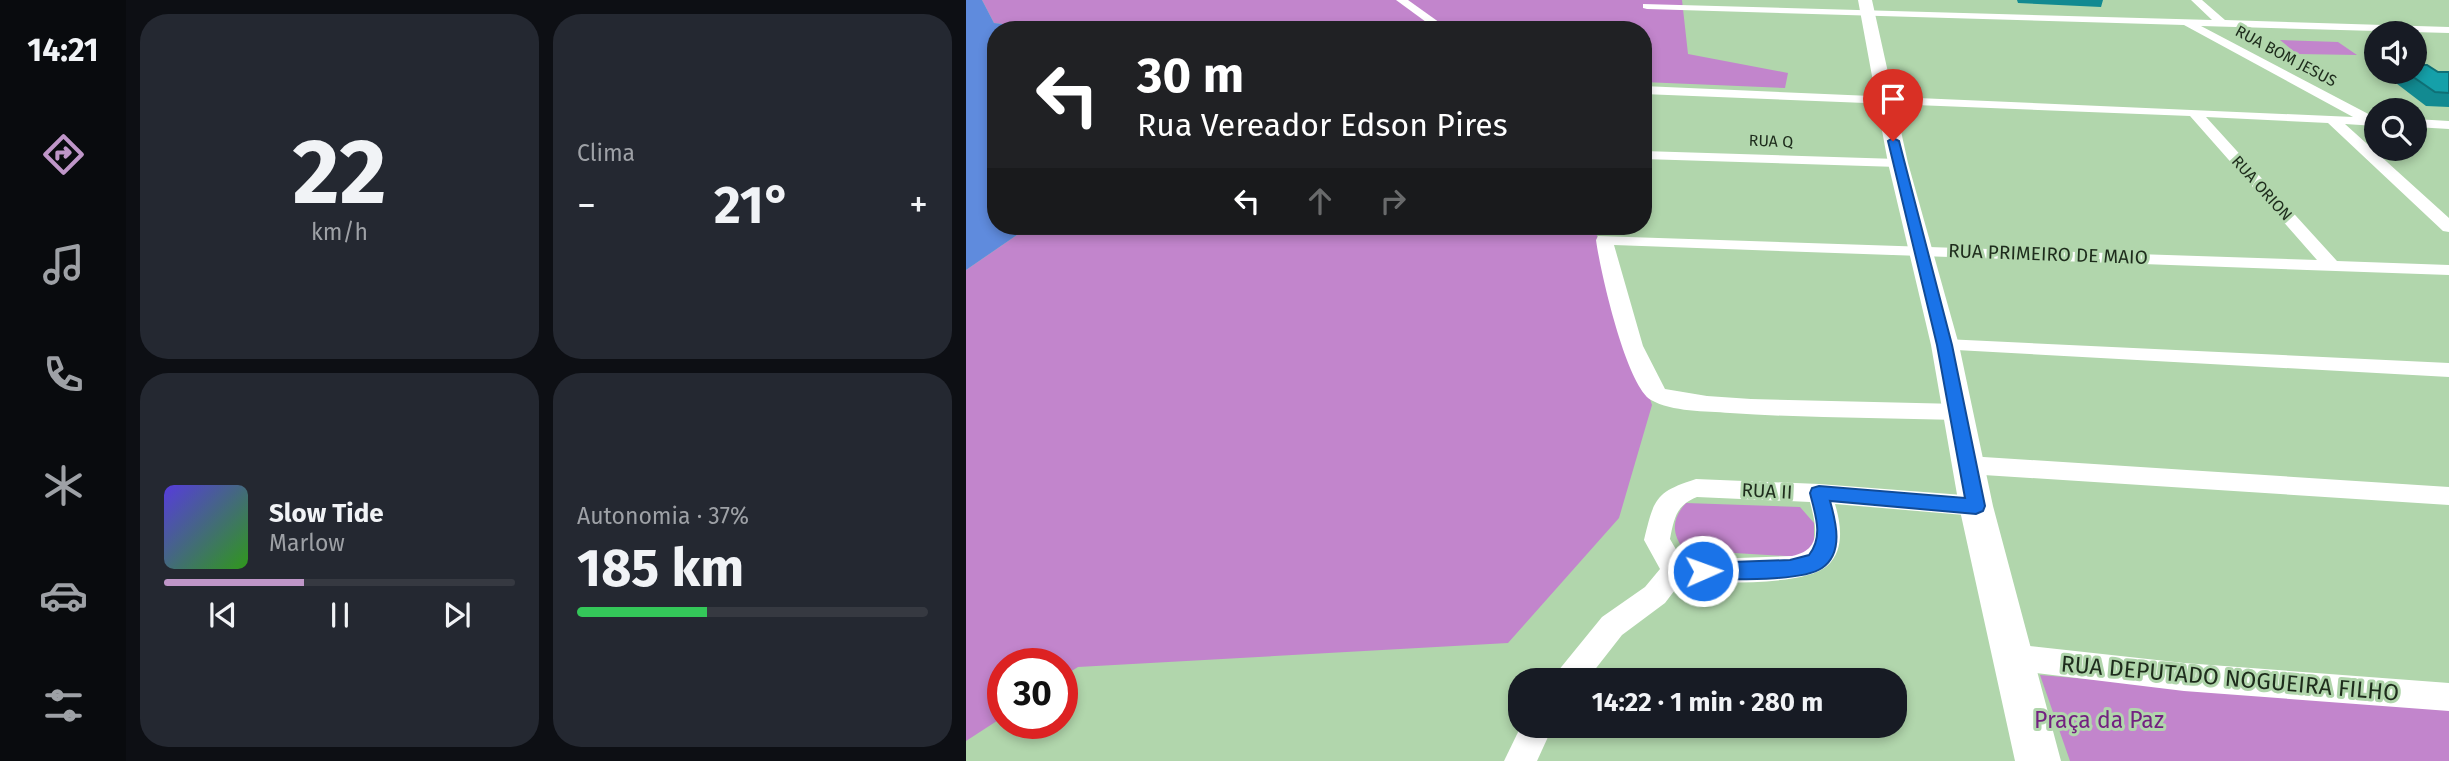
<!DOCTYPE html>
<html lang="pt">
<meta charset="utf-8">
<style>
:root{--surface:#171b24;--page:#242831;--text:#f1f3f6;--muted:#9ea1a6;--line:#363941;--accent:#bf96c8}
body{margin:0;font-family:"Fira Sans",sans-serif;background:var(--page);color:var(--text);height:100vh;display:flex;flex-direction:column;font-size:26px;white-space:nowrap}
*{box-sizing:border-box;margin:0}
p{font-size:23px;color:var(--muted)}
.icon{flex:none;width:38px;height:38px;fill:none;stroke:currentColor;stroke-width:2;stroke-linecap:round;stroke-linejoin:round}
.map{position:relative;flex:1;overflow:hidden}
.panel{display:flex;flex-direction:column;gap:14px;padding:14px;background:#0d0f14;width:840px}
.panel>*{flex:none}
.hud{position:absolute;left:21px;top:21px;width:665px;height:214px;border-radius:28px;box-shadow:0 4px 10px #0003;background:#202124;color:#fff;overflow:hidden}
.tools{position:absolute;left:1398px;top:21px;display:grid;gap:14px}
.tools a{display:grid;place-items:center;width:63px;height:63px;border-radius:50%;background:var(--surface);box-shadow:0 4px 10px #0003;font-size:35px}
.speed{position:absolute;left:21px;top:648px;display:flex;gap:14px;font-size:35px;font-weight:700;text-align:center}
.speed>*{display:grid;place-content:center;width:91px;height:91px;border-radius:50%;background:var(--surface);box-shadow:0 4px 10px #0003;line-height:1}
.speed .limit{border:10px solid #d22;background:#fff;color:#111}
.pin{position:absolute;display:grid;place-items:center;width:60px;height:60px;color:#fff;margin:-72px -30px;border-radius:50% 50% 50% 0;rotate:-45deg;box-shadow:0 0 7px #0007}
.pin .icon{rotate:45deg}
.me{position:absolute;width:77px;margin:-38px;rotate:88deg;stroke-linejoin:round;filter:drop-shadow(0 0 5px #0008)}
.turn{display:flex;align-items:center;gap:24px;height:147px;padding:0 35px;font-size:32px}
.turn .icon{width:91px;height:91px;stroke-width:2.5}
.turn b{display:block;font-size:49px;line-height:60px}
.lanes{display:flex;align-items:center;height:66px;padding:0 35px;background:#0003;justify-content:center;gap:35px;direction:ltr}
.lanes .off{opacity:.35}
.big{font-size:52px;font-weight:700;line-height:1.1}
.panel .widget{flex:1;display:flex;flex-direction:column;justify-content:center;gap:10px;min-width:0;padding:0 24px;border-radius:28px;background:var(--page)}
.panel .dial{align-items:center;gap:0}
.dial b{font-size:91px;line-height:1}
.song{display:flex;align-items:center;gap:21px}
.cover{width:84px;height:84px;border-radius:10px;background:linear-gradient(135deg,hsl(250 70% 55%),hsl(110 70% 35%))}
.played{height:7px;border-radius:4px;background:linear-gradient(90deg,var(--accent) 40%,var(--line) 40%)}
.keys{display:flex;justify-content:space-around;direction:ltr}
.heat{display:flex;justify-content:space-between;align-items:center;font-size:38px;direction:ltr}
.charge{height:10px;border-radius:5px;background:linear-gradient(90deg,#34c759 37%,var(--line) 0)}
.panel .tiles{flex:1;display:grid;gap:14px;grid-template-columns:repeat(2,1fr)}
.trip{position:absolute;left:542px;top:668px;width:399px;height:70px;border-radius:28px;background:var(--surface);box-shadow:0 4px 10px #0003;font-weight:700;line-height:70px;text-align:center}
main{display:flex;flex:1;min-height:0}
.tabs{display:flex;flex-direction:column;width:126px;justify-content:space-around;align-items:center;background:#090b0e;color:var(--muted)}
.tabs .icon{width:49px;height:49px}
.tabs .active{color:var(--accent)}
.tabs b{font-size:32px;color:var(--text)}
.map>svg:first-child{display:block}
.green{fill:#c285cc}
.water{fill:#5f8bdd}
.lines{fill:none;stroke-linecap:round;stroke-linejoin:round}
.minor{fill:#fff;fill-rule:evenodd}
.secondary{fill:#fff;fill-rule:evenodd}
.wall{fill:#128a91}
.building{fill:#15a0a9;stroke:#0f7076;stroke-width:2}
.route{fill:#1a73e8;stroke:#114b97;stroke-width:2}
.labels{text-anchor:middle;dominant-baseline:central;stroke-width:6;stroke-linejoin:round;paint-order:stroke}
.far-street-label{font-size:16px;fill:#1e2c1c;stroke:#b1d6ac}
.street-label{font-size:19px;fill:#1e2c1c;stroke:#b1d6ac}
.near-street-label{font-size:23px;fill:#1e2c1c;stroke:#b1d6ac}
.near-park-label{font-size:23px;fill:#732180;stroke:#b1d6ac}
</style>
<main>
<nav class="tabs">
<b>14:21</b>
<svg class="icon active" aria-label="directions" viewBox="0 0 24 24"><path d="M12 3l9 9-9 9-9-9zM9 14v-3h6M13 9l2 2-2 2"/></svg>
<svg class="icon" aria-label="music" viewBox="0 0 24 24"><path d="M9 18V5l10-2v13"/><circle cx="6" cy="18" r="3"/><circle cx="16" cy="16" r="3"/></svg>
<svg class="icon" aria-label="phone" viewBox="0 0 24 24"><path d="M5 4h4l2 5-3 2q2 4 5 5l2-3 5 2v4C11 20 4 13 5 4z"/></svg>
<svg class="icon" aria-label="climate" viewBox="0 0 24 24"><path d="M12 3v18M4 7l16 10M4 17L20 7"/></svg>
<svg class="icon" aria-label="car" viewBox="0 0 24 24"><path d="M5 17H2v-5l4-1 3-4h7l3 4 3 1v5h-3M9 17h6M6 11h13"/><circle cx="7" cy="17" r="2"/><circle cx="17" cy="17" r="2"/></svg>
<svg class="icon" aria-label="filters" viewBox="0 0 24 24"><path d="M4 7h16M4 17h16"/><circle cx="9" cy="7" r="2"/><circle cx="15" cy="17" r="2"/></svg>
</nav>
<section class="panel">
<div class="tiles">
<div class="widget dial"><b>22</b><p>km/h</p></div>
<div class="widget"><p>Clima</p>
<div class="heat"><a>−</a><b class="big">21°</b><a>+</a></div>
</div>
<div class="widget">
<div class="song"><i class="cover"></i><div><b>Slow Tide</b><p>Marlow</p></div></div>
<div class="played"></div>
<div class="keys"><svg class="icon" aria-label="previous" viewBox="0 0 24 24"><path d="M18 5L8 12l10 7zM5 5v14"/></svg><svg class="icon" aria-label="pause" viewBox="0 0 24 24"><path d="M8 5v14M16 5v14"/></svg><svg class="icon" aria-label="next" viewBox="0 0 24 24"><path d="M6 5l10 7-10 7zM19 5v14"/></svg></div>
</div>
<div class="widget"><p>Autonomia · 37%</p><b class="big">185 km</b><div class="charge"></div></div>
</div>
</section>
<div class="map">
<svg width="1483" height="761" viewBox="0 0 1483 761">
<rect width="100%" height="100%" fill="#b1d6ac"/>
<g class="green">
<polygon points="16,0 716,0 722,54 822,73 819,88 677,82 677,30 89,30 28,23"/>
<polygon points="1314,40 1372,42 1391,55 1331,54"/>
<polygon points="64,226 631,226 631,236 686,405 653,518 542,643 112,667 96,677 96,663 37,663 37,717 0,741 0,270"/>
<path d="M 720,503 L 834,507 L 848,523 L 848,542 L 837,557 L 718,550 C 705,533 706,518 720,503 Z"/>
<polygon points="1074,675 1483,710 1483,761 1104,761"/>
</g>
<polygon class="water" points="0,0 16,0 28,23 89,30 30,30 30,226 64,226 0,270"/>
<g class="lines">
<g class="minor">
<polygon points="430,0 442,0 484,30 471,30"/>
<path d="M 1225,0 L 1236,0 L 1259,20 L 1483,27 L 1483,33 L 1235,26 L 1410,118 L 1410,126 L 1379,124 L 1483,218 L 1483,232 L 1477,231 L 1362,123 L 1240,117 L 1371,261 L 1483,265 L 1483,275 L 648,245 L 677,346 L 699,389 L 741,396 L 785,399 L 993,404 L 1001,407 L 1004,412 L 1001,417 L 993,420 C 917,418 840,418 764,413 C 740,411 706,412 685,400 C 660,385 634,270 630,240 L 632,236 L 1351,260 L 1224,116 L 677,94 L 677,86 L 1387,117 L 1218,25 L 681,9 L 677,8 L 677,4 L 1246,20 Z"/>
<polygon points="1449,119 1483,121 1483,129 1449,127"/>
<polygon points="677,151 932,159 939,163 932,167 677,159"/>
<polygon points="979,339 1483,363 1483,377 972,349 969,345 972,341"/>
<polygon points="1002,456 1483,487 1483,505 1002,474 994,471 990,465 994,459"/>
<path d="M 730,479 L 853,484 L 1010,496 L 1019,499 L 1022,506 L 1019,513 L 1010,516 L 869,504 C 875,524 879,550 861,566 C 837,587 747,582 715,582 L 699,603 L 656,635 L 620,681 L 587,681 L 592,671 L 636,617 L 679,587 L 694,569 L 678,540 C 688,499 689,492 730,479 ZM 731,497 L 844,502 C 850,526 857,550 826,556 L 716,560 L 704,539 C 708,519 710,505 731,497 Z"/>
<polygon points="1046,644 1218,663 1483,683 1483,711 1218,691 1046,670 1036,666 1032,657 1036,648"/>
<polygon points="555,726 587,726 571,761 538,761"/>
</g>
<polygon class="secondary" points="892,0 906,0 942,163 993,345 1027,506 1095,761 1049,761 993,506 965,345 922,163"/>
</g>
<g class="wall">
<polygon points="1051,0 1137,0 1135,7 1052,3"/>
<polygon points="1425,72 1483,72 1483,107 1460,106 1422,77"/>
</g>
<polygon class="building" points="1449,65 1461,65 1472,72 1483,72 1483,93 1469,92 1440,72 1449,72"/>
<path class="route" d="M 927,138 L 933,141 L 986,345 L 1019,506 L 1017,511 L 1010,514 L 864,501 C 870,522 878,553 856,568 C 836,582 764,579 737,579 L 730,577 L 727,571 L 730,565 L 737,563 L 824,560 L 843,555 C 858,536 849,514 844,493 L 846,488 L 853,486 L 999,498 L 971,345 L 922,141 Z"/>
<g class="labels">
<g class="far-street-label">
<text transform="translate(1320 56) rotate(28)">RUA BOM JESUS</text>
<text transform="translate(805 141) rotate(2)">RUA Q</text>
<text transform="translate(1296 188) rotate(48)">RUA ORION</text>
</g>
<g class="street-label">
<text transform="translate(1082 254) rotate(2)">RUA PRIMEIRO DE MAIO</text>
<text transform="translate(801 491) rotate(3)">RUA II</text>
</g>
<g class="near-street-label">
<text transform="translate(1264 678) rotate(5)">RUA DEPUTADO NOGUEIRA FILHO</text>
</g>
<g class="near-park-label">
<text x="1133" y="720">Praça da Paz</text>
</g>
</g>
</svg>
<div class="tools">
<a><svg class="icon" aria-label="sound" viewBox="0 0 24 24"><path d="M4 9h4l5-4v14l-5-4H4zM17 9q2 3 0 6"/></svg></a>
<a><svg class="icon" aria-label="search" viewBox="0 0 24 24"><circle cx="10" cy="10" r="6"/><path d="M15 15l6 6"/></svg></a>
</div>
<div class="speed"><div class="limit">30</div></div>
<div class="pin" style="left:927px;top:141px;background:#d93025"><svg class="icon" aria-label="arrive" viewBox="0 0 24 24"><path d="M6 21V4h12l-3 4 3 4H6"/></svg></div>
<svg class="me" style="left:737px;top:571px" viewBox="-20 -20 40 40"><circle r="17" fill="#1a73e8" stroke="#fff" stroke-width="3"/><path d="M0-11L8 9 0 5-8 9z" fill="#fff"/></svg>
<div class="trip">14:22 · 1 min · 280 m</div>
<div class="hud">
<div class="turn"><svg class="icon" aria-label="left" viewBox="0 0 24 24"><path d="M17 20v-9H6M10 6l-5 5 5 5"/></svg><div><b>30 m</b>Rua Vereador Edson Pires</div></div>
<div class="lanes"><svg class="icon" aria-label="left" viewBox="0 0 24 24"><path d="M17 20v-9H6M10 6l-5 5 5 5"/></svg><svg class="icon off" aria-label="ahead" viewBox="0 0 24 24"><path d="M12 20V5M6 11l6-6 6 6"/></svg><svg class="icon off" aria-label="right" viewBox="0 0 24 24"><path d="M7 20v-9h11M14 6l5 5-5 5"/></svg></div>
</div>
</div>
</main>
